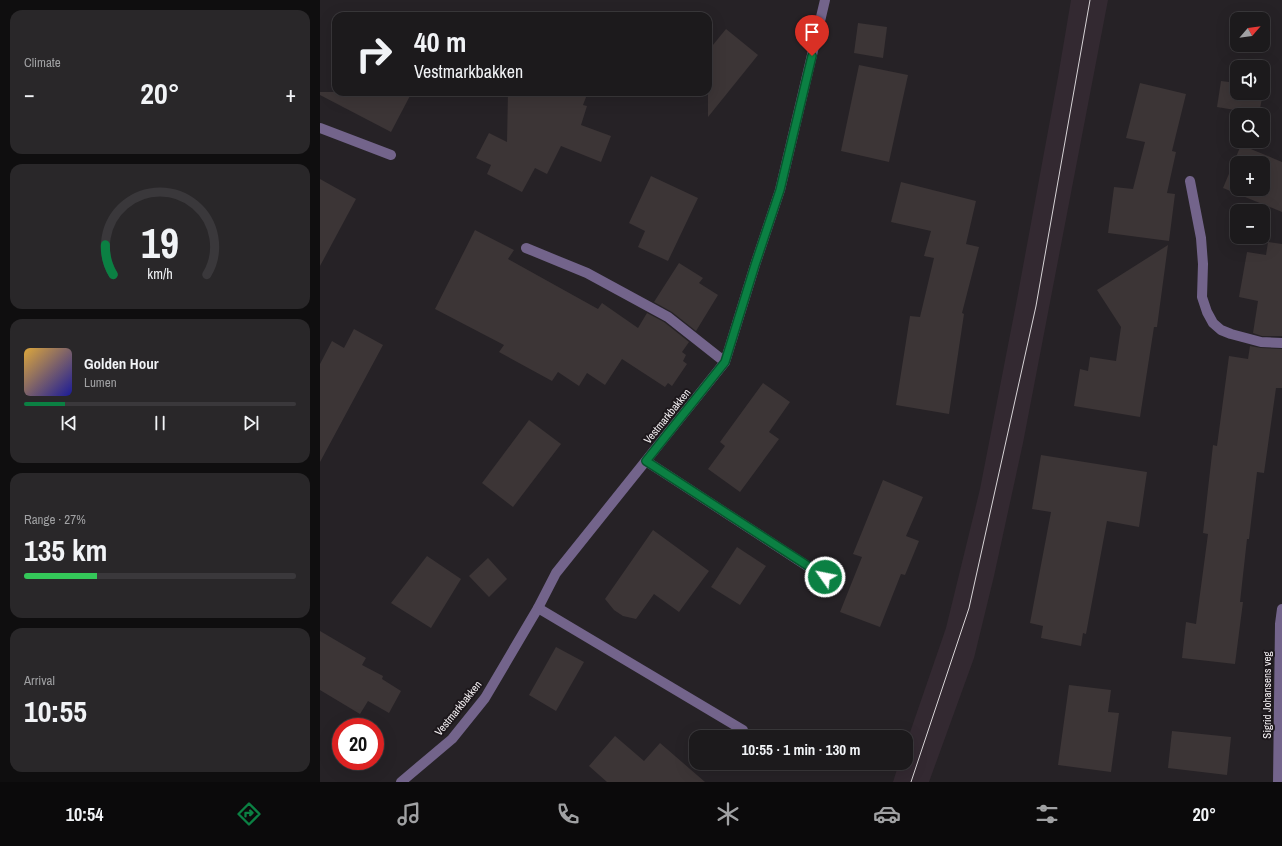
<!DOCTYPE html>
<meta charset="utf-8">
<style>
:root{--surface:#1c1a1c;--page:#292729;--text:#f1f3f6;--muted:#a0a1a3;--line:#3a383b;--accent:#0b8043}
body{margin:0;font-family:"Archivo Narrow",sans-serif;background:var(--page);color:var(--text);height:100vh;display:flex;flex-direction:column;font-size:15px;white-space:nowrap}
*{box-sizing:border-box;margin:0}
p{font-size:13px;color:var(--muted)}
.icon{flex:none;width:22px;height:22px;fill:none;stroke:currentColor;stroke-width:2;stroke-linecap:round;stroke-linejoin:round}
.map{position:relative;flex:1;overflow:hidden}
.drawer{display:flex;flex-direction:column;gap:10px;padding:10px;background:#0f0e0f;width:320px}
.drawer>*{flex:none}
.top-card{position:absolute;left:12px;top:12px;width:380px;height:84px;border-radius:12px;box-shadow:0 4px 16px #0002,0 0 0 1px var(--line);background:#1c1a1c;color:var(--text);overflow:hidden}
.needle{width:26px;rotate:62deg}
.tools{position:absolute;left:910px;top:12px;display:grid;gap:8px}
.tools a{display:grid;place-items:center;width:40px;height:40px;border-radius:8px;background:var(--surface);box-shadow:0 4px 16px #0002,0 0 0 1px var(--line);font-size:20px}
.speed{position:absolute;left:12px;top:718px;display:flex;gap:8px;font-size:20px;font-weight:700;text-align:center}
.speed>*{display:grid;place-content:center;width:52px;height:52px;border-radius:50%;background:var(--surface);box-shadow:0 4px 16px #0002,0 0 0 1px var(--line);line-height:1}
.speed .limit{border:6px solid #d22;background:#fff;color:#111}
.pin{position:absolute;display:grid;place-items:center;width:34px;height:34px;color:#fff;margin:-41px -17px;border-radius:50% 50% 50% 0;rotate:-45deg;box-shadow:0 0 4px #0007}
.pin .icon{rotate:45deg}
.me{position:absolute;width:44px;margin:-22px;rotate:303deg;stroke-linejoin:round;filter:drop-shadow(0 0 3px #0008)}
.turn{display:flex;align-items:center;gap:14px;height:84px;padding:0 16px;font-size:18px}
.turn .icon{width:52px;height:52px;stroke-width:2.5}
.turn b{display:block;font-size:28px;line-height:34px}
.big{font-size:30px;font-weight:800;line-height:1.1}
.drawer .widget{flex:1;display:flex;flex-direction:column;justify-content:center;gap:6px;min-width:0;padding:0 14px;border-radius:12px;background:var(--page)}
.drawer .dial{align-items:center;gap:0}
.dial svg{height:104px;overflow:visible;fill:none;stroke:var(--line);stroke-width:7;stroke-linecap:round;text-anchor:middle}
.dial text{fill:var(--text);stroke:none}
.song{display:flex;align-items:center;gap:12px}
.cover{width:48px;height:48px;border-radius:6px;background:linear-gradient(135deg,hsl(40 70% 55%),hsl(240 70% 35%))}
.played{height:4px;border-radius:2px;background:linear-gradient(90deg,var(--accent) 15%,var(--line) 15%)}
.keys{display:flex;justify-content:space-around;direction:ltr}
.heat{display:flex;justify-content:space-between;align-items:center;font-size:22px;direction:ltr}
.charge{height:6px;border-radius:3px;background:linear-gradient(90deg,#34c759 27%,var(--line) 0)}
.trip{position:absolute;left:369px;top:730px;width:224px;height:40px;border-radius:12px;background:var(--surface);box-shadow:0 4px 16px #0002,0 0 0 1px var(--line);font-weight:800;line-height:40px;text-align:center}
.dock{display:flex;height:64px;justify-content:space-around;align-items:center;background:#0b0a0b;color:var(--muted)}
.dock .icon{width:28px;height:28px}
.dock .on{color:var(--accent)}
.dock b{font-size:18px;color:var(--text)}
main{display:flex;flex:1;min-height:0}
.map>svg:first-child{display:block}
.built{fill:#332931}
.building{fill:#3c3536;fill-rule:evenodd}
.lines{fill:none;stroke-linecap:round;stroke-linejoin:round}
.service{stroke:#73648b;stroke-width:10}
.minor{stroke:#73648b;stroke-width:10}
.tram{stroke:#d7d3d6;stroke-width:1}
.route-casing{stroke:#07532c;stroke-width:10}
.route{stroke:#0b8043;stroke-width:7}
.labels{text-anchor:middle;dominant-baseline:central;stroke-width:4;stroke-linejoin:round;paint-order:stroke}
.street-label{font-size:11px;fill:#f2eef1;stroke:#1d181c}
</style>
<main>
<section class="drawer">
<div class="widget"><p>Climate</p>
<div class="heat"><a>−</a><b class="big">20°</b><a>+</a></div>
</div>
<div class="widget dial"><svg viewBox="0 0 100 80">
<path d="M14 69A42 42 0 1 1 86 69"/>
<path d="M14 69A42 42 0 0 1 8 46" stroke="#0b8043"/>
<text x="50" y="56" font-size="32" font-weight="700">19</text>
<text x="50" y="72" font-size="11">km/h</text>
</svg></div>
<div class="widget">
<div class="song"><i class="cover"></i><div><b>Golden Hour</b><p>Lumen</p></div></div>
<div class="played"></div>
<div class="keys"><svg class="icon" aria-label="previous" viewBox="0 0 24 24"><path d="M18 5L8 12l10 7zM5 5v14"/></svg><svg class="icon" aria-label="pause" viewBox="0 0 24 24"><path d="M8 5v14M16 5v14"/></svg><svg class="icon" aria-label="next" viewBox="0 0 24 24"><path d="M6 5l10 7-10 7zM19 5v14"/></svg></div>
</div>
<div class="widget"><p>Range · 27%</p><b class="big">135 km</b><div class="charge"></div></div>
<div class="widget"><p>Arrival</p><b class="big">10:55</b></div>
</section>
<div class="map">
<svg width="962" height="782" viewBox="0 0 962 782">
<rect width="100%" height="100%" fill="#262226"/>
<polygon class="built" points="751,0 788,0 703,443 674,576 654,658 609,782 573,782 579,763 586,763 586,744 626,628 660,489 697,299 738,77"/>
<g class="building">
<polygon points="538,23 567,27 563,58 534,53"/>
<polygon points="406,29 438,55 388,117 388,51"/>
<polygon points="539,65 588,75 569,162 521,151"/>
<polygon points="901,81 917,83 917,93 943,93 943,88 944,88 939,114 897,107"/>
<polygon points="820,83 866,94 852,151 856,152 847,193 855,194 849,241 788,233 794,187 813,189 825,142 806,138"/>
<polygon points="0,92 92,92 71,132 0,95"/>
<polygon points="188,92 268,92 263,105 267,106 261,125 291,136 281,162 241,146 227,174 215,168 202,192 167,174 171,165 156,158 169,133 187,142"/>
<path d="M 921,145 L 962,162 L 962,212 L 903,188 ZM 917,163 L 943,163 L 943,189 L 917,189 Z"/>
<polygon points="331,176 378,198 348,261 318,247 325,231 309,223"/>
<polygon points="0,179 36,199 0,266"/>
<polygon points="581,182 656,201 646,244 659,247 642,313 644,314 629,414 576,405 590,316 600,317 614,258 604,256 611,231 571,222"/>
<polygon points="155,230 194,250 188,259 278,309 282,303 318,328 327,313 344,322 369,342 362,352 366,355 363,361 367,364 352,386 348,383 345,387 302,359 285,385 267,373 259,386 238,372 232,381 179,352 184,345 115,309"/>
<polygon points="948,242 962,244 962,336 942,336 933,333 938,301 919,297 927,252 946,255"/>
<polygon points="848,245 837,327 834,327 820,417 754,406 760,369 768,371 770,357 796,361 801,327 777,290"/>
<polygon points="359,263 383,278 379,283 398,295 376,331 352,312 334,302"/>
<polygon points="34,329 63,345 0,462 0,364 12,341 24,348"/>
<polygon points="930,346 941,348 962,349 962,388 956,388 944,473 937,472 929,539 927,539 920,602 923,602 915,664 862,658 866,622 876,624 888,534 883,533 893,445 897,446 909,356 928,359"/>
<polygon points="443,383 470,402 449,432 459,439 420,492 388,469 405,446 400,442"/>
<polygon points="209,420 241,444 193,507 162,483"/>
<polygon points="721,455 827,472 819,527 787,521 766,634 763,633 761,646 721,638 723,626 710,623 731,512 712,509"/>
<polygon points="563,480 603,497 586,536 599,541 585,575 581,574 560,627 520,612 542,557 533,554"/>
<polygon points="333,530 389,571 359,612 334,594 316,619 303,616 294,610 285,599"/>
<polygon points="417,547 446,566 420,605 391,587"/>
<polygon points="107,556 141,579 111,628 71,603"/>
<polygon points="168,558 187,579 169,597 149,576"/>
<polygon points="0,631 46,658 42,665 63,676 62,679 81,691 69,713 48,701 40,714 0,690"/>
<polygon points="236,647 264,662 236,711 209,695"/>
<polygon points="749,685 791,690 788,712 799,713 791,772 738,765"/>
<polygon points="852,731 911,737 907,775 848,768"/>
<polygon points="295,736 324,761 340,743 385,782 287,782 269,766"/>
</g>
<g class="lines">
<g class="service">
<polyline points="0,128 71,155"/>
<polyline points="870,181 881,238 883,264 882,297 887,312 893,323 901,330 911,334 941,342 962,343"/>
<polyline points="206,248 267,273 348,317 405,362"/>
<polyline points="326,461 518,586"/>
<polyline points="218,608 423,730"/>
</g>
<g class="minor">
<polyline points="81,782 132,739 165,698 218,608 236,573 405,362 435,265 460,190 505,0"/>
<polyline points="958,782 960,624 962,609"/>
</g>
<polyline class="tram" points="591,782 649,608 716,306 770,0"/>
</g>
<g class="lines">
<defs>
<polyline id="route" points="492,56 460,190 435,265 405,362 326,461 505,577"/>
</defs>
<use href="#route" class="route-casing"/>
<use href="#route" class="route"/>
</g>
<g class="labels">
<g class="street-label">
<text transform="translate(347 416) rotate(-51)">Vestmarkbakken</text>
<text transform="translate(947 695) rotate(-90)">Sigrid Johansens veg</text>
<text transform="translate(138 708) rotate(-51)">Vestmarkbakken</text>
</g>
</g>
</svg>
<div class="tools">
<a><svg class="needle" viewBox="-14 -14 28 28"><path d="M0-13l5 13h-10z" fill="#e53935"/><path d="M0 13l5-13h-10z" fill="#a0a1a3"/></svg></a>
<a><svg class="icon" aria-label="sound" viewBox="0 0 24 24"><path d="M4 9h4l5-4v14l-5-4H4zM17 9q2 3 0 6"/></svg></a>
<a><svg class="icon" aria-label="search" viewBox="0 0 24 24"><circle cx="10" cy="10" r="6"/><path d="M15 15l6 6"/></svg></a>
<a>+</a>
<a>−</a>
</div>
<div class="speed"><div class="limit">20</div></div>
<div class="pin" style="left:492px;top:56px;background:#d93025"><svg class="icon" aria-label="arrive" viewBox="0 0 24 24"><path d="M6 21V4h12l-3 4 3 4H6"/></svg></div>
<svg class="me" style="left:505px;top:577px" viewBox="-20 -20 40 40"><circle r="17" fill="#0b8043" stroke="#fff" stroke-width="3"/><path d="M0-11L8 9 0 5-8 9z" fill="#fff"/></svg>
<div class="trip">10:55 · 1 min · 130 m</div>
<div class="top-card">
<div class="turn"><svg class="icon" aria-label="right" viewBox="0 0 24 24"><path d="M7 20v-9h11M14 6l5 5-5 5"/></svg><div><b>40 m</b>Vestmarkbakken</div></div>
</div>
</div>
</main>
<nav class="dock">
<b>10:54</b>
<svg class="icon on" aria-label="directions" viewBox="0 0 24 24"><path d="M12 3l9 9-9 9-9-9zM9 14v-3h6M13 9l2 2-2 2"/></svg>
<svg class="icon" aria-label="music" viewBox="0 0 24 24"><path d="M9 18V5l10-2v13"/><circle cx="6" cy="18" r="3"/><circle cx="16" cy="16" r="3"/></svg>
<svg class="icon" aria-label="phone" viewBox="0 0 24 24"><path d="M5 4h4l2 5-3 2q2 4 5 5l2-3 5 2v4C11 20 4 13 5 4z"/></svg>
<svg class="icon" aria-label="climate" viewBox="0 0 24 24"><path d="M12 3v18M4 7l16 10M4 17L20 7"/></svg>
<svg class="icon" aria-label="car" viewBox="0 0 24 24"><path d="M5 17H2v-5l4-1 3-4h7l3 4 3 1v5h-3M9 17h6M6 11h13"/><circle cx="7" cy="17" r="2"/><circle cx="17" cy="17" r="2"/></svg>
<svg class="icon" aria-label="filters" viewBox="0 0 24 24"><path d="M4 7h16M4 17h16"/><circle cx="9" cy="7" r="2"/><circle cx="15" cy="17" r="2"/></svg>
<b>20°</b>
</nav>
